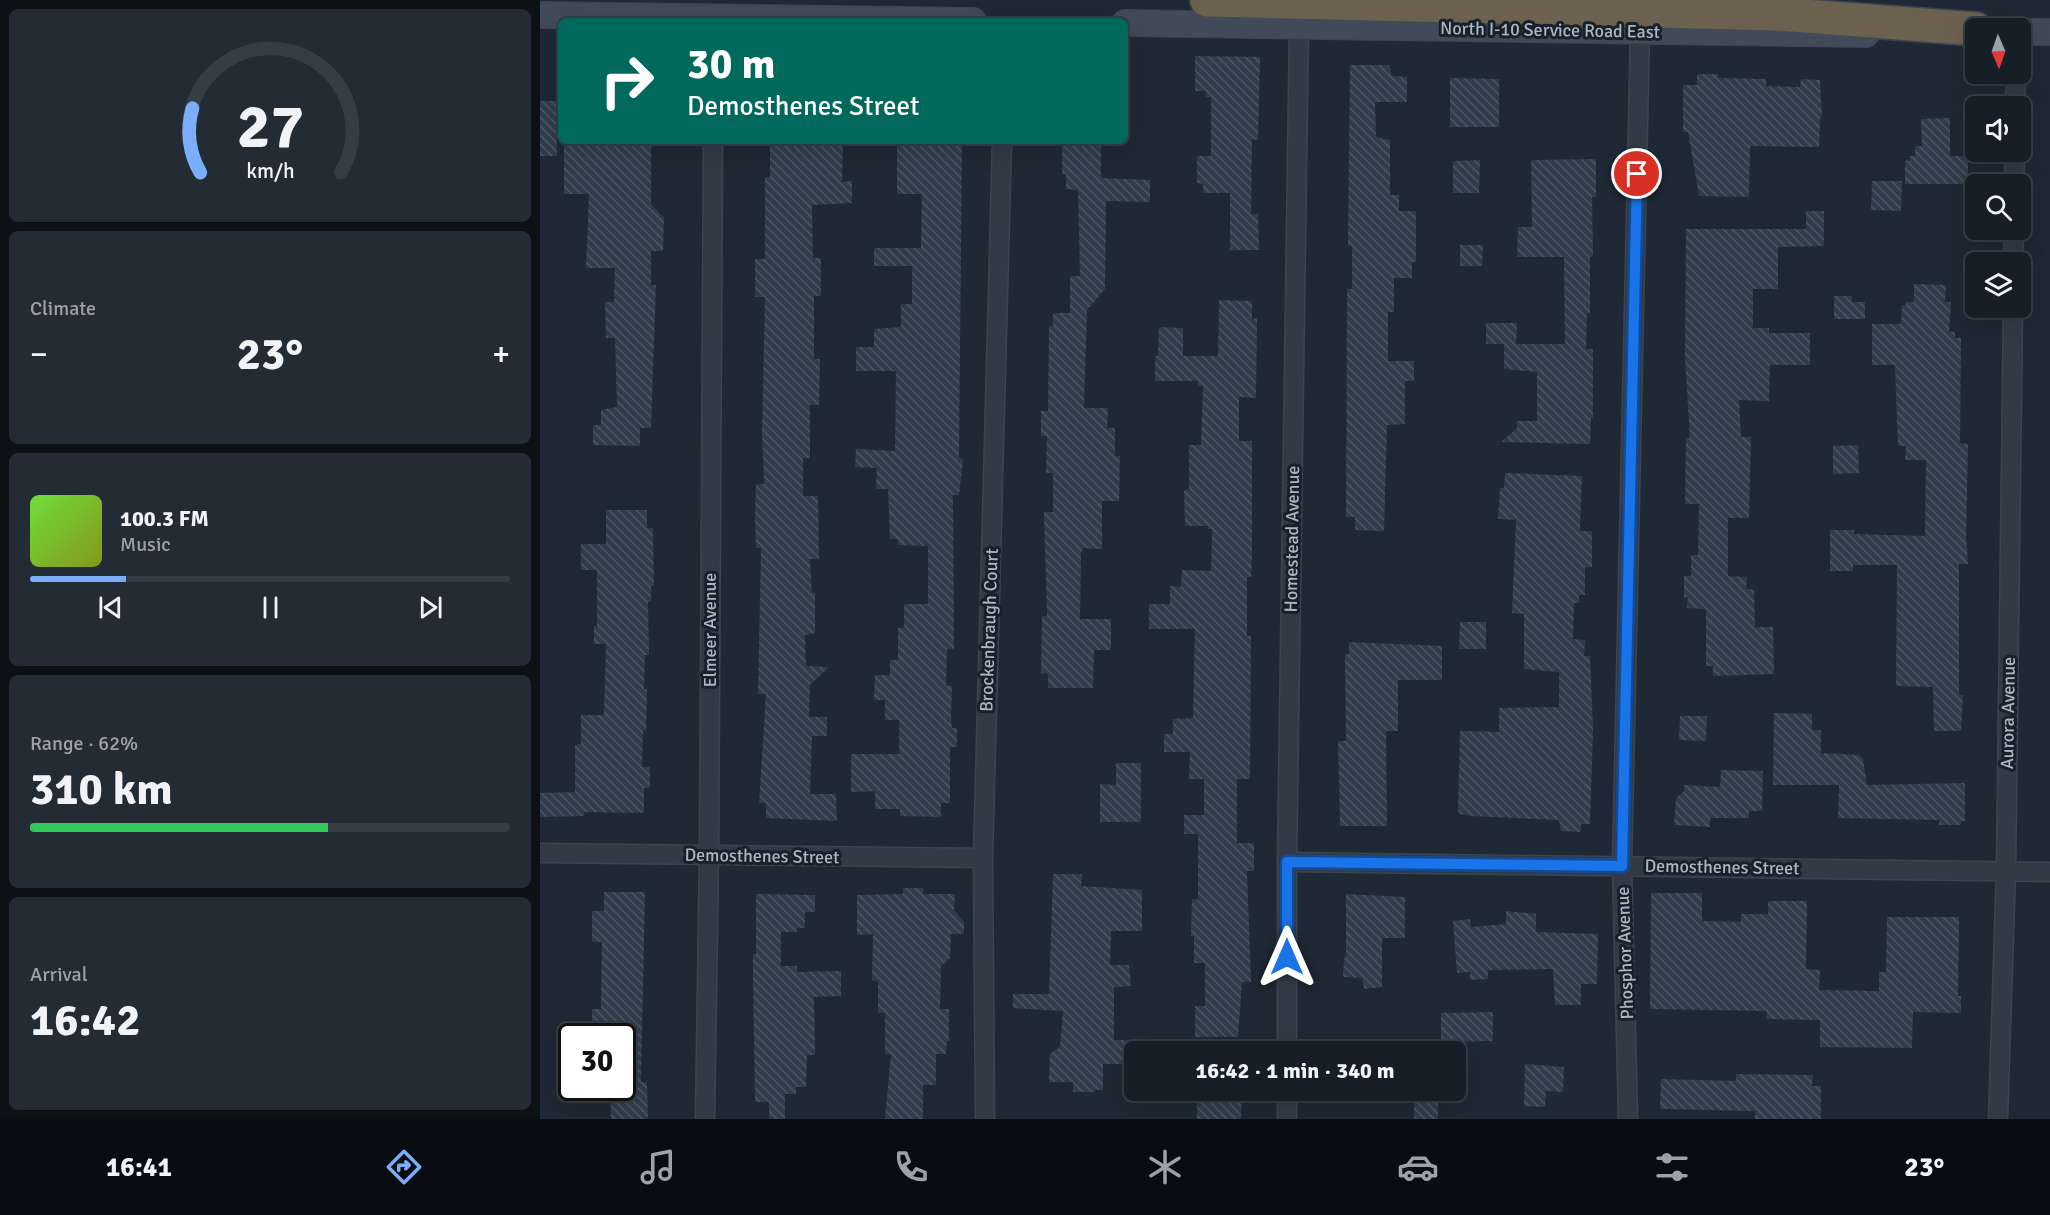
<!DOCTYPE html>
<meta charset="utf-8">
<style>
:root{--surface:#161f28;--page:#232c34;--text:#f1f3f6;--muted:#9ea2a8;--line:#353d45;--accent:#7baef9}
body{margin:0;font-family:Signika,sans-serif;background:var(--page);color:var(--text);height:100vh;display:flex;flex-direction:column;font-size:22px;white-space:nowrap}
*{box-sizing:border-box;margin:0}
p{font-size:20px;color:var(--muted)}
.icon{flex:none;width:33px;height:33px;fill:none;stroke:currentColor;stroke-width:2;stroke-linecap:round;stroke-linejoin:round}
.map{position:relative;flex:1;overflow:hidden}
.drawer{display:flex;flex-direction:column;gap:9px;padding:9px;background:#0c1116;width:540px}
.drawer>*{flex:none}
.guide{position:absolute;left:18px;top:18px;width:570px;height:126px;border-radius:9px;box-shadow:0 6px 24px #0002,0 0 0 2px var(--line);background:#00695c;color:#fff;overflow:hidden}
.needle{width:39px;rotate:178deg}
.fabs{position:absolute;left:1425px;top:18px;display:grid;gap:12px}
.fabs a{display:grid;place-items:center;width:66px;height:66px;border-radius:9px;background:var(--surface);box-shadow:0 6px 24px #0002,0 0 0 2px var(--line);font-size:30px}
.speed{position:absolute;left:18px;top:1023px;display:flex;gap:12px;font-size:30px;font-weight:700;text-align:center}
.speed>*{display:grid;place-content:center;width:78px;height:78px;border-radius:50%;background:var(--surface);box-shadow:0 6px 24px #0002,0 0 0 2px var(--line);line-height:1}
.speed .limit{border:3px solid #111;border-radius:9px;background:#fff;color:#111}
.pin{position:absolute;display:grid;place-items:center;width:51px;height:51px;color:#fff;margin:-26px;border:3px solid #fff;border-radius:50%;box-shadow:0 2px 6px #0007}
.me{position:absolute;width:66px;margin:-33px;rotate:0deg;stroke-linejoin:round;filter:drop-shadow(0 0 4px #0008)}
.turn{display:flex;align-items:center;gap:21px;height:126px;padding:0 30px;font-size:27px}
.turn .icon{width:78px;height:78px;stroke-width:2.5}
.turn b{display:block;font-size:42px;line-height:51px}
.big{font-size:45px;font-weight:700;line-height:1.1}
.drawer .tile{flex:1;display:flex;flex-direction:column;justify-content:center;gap:9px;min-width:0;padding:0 21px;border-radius:9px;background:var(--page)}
.drawer .dial{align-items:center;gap:0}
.dial svg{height:156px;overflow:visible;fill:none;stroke:var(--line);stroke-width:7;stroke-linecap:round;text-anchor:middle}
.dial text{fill:var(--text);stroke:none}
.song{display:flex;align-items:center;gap:18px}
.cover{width:72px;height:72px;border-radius:9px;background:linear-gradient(135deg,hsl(100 70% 55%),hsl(70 70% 35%))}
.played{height:6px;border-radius:3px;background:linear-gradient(90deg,var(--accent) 20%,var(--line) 20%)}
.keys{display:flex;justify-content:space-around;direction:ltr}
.heat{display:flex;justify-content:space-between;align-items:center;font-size:33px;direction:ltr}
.charge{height:9px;border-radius:4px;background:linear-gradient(90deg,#34c759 62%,var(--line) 0)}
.trip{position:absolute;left:584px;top:1041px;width:342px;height:60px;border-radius:9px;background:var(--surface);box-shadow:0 6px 24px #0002,0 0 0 2px var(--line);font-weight:700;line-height:60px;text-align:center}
.menu{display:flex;height:96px;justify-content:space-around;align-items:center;background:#090c10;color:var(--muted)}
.menu .icon{width:42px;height:42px}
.menu .on{color:var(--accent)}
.menu b{font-size:27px;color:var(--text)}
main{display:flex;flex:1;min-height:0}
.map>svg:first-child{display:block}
.building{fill:url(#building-back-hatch)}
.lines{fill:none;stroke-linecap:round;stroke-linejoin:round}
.street-casing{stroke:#3b444f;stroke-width:21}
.secondary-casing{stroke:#3b444f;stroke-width:28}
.highway-casing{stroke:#3c4550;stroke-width:36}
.street{stroke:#323a46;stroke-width:18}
.secondary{stroke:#404a59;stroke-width:26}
.highway{stroke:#6c604f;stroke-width:33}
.route-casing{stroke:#114b97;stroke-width:15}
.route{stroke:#1a73e8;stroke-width:10}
.labels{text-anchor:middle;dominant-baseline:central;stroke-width:6;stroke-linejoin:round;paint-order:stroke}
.street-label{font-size:18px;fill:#abb5c3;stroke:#18202a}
</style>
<main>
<section class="drawer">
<div class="tile dial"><svg viewBox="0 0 100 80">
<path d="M14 69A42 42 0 1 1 86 69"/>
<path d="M14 69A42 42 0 0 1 10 36" stroke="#7baef9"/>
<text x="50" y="56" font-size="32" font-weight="700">27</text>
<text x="50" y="72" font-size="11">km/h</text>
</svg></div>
<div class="tile"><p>Climate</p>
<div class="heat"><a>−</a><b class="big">23°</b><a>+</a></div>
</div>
<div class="tile">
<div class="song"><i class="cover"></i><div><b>100.3 FM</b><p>Music</p></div></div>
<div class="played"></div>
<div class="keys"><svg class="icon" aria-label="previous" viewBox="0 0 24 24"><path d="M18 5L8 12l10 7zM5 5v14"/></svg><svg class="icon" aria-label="pause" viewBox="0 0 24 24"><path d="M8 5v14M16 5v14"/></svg><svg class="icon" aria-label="next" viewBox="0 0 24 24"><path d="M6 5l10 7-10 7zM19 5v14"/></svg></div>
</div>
<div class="tile"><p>Range · 62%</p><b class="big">310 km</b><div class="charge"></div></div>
<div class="tile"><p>Arrival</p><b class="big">16:42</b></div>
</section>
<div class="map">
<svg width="1510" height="1119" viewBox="0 0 1510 1119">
<defs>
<pattern id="building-back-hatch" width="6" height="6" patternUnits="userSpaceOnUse" patternTransform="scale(1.5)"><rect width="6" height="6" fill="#303d4c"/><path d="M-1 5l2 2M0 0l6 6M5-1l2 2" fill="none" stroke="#4b5764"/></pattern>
</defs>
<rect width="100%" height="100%" fill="#1e2935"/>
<g class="building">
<polygon points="655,56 720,57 718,140 712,139 711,214 718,214 719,250 690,250 690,193 663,193 663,184 657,183 657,156 671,156 671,97 666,97 666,91 655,91"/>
<polygon points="810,65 849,65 852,76 867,77 867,102 835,102 836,137 850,140 850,195 859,195 859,211 876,211 876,262 872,262 872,278 854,278 854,312 848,312 848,361 874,361 874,381 865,381 865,424 847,425 844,531 815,530 815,517 806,517 807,289 812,289 812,246 808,246"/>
<polygon points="1157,74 1178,74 1178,78 1226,79 1226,86 1260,87 1261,79 1280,80 1282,116 1280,119 1279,147 1210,146 1209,197 1159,196 1148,132 1143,132 1143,85 1157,85"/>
<polygon points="910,78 959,79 959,127 910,127"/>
<polygon points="0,101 16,101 17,156 0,156"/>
<polygon points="1410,118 1410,156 1428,156 1428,181 1423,184 1365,184 1365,161 1370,160 1370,156 1375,156 1375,146 1382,146 1381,119"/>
<polygon points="24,141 111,141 111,204 124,218 123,251 111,251 111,285 116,285 111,428 100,428 100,446 53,445 53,425 61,425 61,410 77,407 75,338 66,338 65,302 74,302 75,268 46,268 49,194 24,194"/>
<polygon points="230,141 303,141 302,182 312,181 312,203 272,205 273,258 281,258 281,296 274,296 274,359 280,359 279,405 270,405 270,458 263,458 263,496 278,496 279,559 270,559 272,593 275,593 275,633 265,635 266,666 289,667 270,685 269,717 287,717 287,736 272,736 270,794 296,794 297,821 226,818 226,803 219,803 226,694 218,694 221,548 216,548 215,518 216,484 224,484 222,432 225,297 215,297 215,259 225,259 225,177 230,177"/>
<polygon points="357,141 422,141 419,457 423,460 419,495 413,495 414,649 407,649 406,686 412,686 411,719 412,728 417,728 417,747 410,747 410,803 401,803 401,817 360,816 360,809 335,809 335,791 311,792 311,754 359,754 359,720 345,720 345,700 334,700 335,675 350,675 350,660 358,660 358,628 364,628 364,604 388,604 388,546 358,545 358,539 350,539 348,489 336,489 337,468 315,467 316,449 355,451 356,371 316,371 316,347 334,347 334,329 361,327 361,304 372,304 372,266 334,266 334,248 381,248 382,194 357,194"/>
<polygon points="522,141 561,141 561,178 610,180 610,202 566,201 565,289 547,310 544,408 568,408 567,428 575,428 575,456 580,456 579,501 562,501 562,549 543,548 541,554 540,619 571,619 571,650 554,650 553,688 508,688 508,674 501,673 502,616 507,616 504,512 513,512 513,473 506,473 507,436 501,436 501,411 508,411 509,326 513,326 513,313 530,313 530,276 540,276 538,190 526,189 526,174 522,174"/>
<polygon points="1056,159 1056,197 1052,197 1053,257 1050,257 1050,313 1047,313 1046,349 1053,349 1053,418 1051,418 1050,444 961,442 977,428 977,421 997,421 997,372 964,369 964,344 1025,344 1024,257 977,257 978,227 992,227 991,160"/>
<polygon points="940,160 939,193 913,193 913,161"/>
<polygon points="1332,181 1362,181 1361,211 1331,210"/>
<polygon points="1266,211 1284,211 1284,246 1238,247 1238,289 1213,289 1213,328 1229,328 1229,333 1270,333 1270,365 1230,365 1229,401 1199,400 1201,437 1211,437 1209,518 1188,518 1188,576 1207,577 1206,589 1214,590 1215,627 1233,627 1234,674 1173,676 1173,666 1166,666 1166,609 1147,608 1148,597 1144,598 1144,576 1151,576 1151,555 1158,555 1159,504 1145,504 1146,438 1150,438 1145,358 1146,229 1266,229"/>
<polygon points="920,245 943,245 942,266 920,266"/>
<polygon points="1374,284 1406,285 1405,302 1411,302 1409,332 1415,332 1415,338 1421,338 1420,443 1428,444 1426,536 1428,564 1419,564 1419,695 1423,695 1421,731 1394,731 1393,687 1356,686 1357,565 1313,565 1313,571 1290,571 1290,530 1314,530 1314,534 1385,536 1386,460 1365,460 1366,446 1358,446 1355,365 1332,365 1332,324 1361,324 1362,306 1366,305 1366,302 1374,302"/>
<polygon points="1294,296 1312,296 1312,302 1325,302 1325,319 1294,319"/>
<polygon points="679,300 712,301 712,319 717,318 716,398 699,397 699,441 712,441 712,559 711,577 707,577 707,636 711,636 710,779 697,779 697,843 714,843 714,871 707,871 711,982 702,982 698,1037 655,1037 655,1006 665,1006 665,963 654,963 654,936 651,936 652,899 658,900 658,834 644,834 644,815 664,815 664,779 649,779 650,752 624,752 624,734 633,734 633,719 653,718 655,629 609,629 609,604 630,604 630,586 641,587 642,570 671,571 672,529 668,529 668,526 645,526 644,491 649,489 649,445 661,445 663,386 658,386 658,381 615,381 615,356 618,356 619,327 643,328 643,356 678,356"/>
<polygon points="946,323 977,323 976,344 946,344"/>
<polygon points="1318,445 1319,473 1293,474 1293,446"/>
<polygon points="965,473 1042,476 1040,531 1052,531 1052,567 1045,567 1045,595 1039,595 1039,603 1034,603 1033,639 1045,640 1044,656 1050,656 1053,730 1050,824 1041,824 1041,832 1021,831 1019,820 931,816 919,814 918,808 920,731 959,732 959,708 1019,707 1019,672 984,669 984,614 972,613 976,520 958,519 960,488 964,488"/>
<polygon points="66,510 107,510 107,528 113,528 114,586 111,586 111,602 108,602 109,655 105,655 104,689 107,689 106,731 103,730 102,767 110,767 110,788 104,788 104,813 44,812 44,816 0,817 0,793 35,792 35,745 41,744 41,715 64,715 66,644 54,644 54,626 57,626 57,570 41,570 41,544 66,544"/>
<polygon points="920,622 946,622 946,649 919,649"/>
<polygon points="809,642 902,646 902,680 858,680 858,731 846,731 847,826 800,826 798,741 806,741 805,654 809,654"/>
<polygon points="1234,713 1272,714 1272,730 1281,730 1281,753 1319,755 1323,759 1327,785 1425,783 1425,821 1421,821 1421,825 1399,825 1399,820 1298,818 1299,785 1233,785"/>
<polygon points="1140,716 1167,716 1166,741 1139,740"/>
<polygon points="576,763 601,763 601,822 560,822 560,784 576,785"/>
<polygon points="1181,770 1223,771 1222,811 1209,811 1209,818 1170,818 1170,827 1134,825 1136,798 1144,791 1144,785 1180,787"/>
<polygon points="513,874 542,874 541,886 602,890 602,931 571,931 570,965 589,965 591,986 574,987 574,1040 594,1040 594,1064 563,1064 563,1090 555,1090 555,1092 533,1092 533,1082 509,1082 510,1054 520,1047 523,1011 473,1008 473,994 509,994"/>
<polygon points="363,888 383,888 383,894 415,894 414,910 424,922 424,934 411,934 410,958 401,966 400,1009 409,1009 409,1041 407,1041 406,1054 396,1054 396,1085 383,1085 383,1119 345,1119 351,1054 345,1054 345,1013 338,1013 338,981 332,980 333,934 317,935 317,895 363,894"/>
<polygon points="64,892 105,892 101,1082 107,1082 108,1119 71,1119 70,1088 82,1088 82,1036 52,1036 52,1009 61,1009 62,942 52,942 52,911 64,911"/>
<polygon points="1111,893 1162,893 1162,921 1201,922 1201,914 1228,914 1228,901 1267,901 1266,969 1280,970 1279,990 1339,991 1339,972 1346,972 1347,917 1419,917 1418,996 1421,996 1421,1013 1373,1012 1372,1048 1280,1047 1280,1020 1226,1019 1227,1011 1110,1009"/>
<polygon points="216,894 275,895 275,912 265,912 265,928 257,928 257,932 241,932 241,966 257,966 257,972 301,971 301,996 274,997 275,1055 267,1055 266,1087 256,1087 256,1094 245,1094 245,1119 229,1119 229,1102 215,1102 213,973 213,954 216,954"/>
<polygon points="806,894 865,897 865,938 842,938 842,987 824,989 822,978 803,977 804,958 806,957"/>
<polygon points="966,911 996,914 996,932 1058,934 1057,984 1041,984 1041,1005 1015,1005 1013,969 948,970 948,979 930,980 930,972 917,973 913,921 930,919 931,927 966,924"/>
<polygon points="953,1012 953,1041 901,1042 901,1013"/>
<polygon points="985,1064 1024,1067 1023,1092 1006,1091 1005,1107 984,1106"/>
<polygon points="1196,1074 1273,1075 1272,1086 1281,1086 1281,1119 1215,1119 1215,1111 1120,1109 1121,1079 1196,1081"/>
<polygon points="657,1090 702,1090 701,1119 657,1119"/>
<rect x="874" y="1097" width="24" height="22"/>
</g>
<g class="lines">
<defs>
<g id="street">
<polyline points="1475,106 1476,74"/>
<polyline points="1474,184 1475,152"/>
<polyline points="1473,262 1474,230"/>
<polyline points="0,853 443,858"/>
<polyline points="747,862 1510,872"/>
<polyline points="747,1052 747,862 759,26"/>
<polyline points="747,1090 747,1119"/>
<polyline points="165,1119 169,855 173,141"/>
<polyline points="445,1119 443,858 462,141"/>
<polyline points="1088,1119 1082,866 1100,31"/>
<polyline points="1458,1119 1466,871 1473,308"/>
</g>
<g id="secondary">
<polyline points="0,15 433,21"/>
<polyline points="585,23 1326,34"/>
<polyline points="1480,32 1510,32"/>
</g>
<polyline id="highway" points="667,0 1237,14 1436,29"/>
</defs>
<use href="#street" class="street-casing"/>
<use href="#secondary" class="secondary-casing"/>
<use href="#highway" class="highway-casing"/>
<use href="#street" class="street"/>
<use href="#secondary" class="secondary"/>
<use href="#highway" class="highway"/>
</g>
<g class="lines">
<defs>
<polyline id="route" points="747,957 747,862 1082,866 1097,174"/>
</defs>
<use href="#route" class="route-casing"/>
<use href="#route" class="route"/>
</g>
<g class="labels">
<g class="street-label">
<text transform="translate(1010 30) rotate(1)">North I-10 Service Road East</text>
<text transform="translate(752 539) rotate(-89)">Homestead Avenue</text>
<text transform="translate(170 630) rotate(-90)">Elmeer Avenue</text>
<text transform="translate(449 630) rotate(-88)">Brockenbraugh Court</text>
<text transform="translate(1468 713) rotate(-89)">Aurora Avenue</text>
<text transform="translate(222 856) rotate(1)">Demosthenes Street</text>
<text transform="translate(1182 867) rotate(1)">Demosthenes Street</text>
<text transform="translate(1085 953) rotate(-92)">Phosphor Avenue</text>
</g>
</g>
</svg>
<div class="fabs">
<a><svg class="needle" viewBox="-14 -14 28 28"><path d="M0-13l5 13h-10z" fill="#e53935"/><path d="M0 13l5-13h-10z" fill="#9ea2a8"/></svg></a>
<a><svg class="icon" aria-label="sound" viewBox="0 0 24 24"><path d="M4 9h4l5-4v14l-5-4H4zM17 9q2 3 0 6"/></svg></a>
<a><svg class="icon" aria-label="search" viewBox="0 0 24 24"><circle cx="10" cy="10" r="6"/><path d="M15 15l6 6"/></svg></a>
<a><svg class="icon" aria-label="layers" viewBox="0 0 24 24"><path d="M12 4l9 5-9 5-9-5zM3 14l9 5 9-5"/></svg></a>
</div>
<div class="speed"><div class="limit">30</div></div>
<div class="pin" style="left:1097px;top:174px;background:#d93025"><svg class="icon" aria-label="arrive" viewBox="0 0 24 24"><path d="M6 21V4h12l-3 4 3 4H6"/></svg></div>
<svg class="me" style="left:747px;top:957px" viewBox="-20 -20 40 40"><path d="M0-17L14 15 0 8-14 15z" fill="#1a73e8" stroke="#fff" stroke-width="4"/></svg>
<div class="trip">16:42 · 1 min · 340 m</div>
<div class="guide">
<div class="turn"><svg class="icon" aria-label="right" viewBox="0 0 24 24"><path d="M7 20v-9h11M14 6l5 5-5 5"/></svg><div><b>30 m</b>Demosthenes Street</div></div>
</div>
</div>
</main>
<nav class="menu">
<b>16:41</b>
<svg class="icon on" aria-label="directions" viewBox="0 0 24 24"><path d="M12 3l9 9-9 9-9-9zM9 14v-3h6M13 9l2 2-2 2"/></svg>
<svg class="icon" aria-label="music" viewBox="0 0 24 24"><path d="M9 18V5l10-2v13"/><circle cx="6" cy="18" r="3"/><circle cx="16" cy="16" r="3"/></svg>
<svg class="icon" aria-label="phone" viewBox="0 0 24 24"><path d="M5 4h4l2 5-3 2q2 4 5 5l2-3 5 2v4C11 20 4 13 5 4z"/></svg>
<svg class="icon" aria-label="climate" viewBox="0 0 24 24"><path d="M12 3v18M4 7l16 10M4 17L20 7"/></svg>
<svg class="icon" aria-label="car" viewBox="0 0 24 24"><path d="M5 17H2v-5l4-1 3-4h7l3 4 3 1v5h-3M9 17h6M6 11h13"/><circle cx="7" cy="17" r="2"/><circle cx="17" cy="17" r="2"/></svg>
<svg class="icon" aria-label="filters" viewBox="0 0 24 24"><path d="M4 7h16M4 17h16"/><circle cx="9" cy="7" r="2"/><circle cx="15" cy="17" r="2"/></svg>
<b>23°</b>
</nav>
